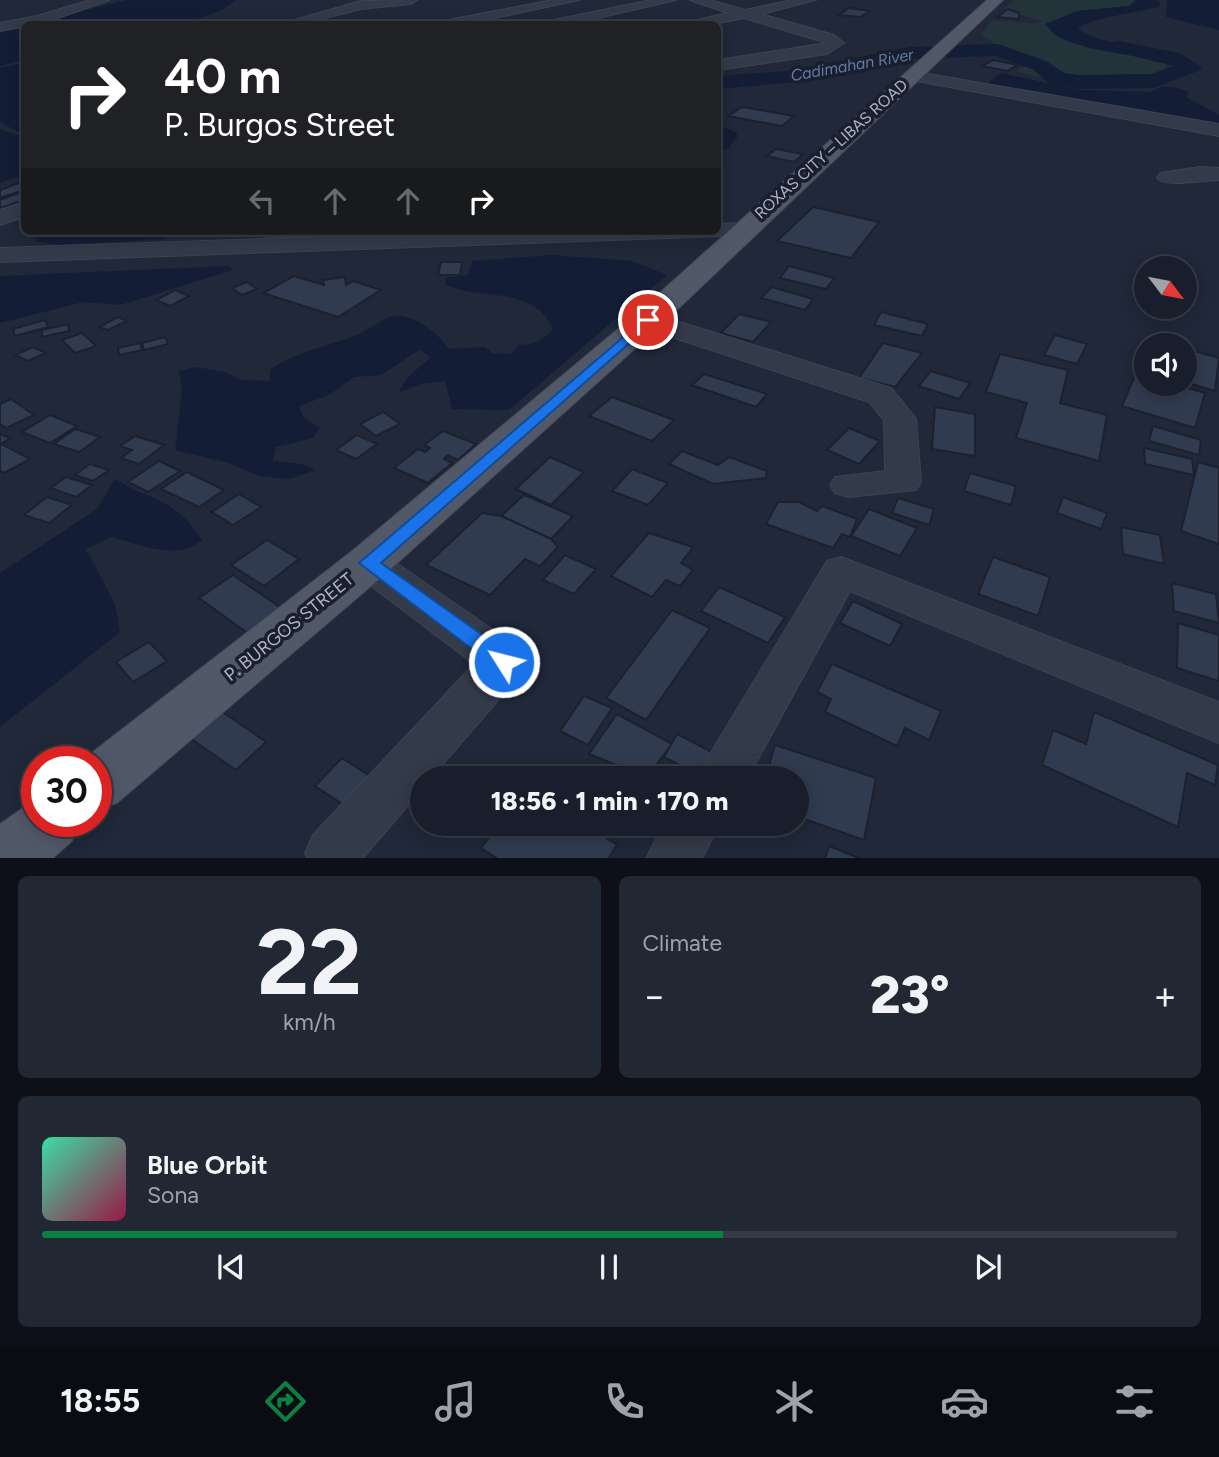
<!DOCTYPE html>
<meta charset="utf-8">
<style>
:root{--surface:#181e2b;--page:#212733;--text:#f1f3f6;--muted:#9fa2a9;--line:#363c47;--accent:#0b8043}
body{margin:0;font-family:Figtree,sans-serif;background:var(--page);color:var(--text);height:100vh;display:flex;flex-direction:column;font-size:26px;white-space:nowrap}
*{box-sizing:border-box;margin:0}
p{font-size:23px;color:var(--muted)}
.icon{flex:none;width:38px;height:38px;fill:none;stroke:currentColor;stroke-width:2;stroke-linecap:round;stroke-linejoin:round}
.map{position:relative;height:858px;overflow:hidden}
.panel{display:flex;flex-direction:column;gap:18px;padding:18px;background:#0d1018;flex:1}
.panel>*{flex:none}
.hud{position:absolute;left:21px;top:21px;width:700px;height:214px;border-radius:10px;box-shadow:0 4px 18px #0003,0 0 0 2px var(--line);background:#202124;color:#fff;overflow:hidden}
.needle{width:46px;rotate:122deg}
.tools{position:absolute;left:1134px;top:256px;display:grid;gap:14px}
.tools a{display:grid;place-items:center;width:63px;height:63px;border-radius:50%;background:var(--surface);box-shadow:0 4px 18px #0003,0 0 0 2px var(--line);font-size:35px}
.speed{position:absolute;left:21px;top:746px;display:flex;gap:14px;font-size:35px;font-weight:700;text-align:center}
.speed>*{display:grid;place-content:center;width:91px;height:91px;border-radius:50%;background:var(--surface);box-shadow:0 4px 18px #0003,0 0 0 2px var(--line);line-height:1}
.speed .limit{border:10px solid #d22;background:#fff;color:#111}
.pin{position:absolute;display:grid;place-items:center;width:60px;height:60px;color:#fff;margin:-30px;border:4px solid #fff;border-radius:50%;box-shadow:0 2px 7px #0007}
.me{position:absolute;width:77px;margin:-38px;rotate:306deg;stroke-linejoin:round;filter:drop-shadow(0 0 5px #0008)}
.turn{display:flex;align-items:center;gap:24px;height:147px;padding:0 28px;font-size:32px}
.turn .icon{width:91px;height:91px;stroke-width:2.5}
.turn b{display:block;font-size:49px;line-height:60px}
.lanes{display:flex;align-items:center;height:66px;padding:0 28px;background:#0003;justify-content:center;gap:35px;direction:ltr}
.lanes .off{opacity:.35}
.big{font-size:52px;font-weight:800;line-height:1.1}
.panel .widget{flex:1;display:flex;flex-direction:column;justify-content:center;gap:10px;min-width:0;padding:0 24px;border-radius:10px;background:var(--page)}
.panel .dial{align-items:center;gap:0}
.dial b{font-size:91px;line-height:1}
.song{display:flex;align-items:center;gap:21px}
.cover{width:84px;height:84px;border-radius:10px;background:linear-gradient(135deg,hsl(160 70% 55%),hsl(340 70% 35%))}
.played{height:7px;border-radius:4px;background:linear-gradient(90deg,var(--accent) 60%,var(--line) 60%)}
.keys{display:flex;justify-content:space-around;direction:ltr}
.heat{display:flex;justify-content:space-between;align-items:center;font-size:38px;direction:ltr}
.panel .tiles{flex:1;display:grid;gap:18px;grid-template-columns:1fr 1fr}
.widget:last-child{grid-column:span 2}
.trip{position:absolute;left:410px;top:766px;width:399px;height:70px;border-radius:35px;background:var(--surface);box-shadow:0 4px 18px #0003,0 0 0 2px var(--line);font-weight:800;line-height:70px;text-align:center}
.tab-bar{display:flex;height:112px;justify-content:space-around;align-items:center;background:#0a0c11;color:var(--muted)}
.tab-bar .icon{width:49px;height:49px}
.tab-bar .active{color:var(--accent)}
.tab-bar b{font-size:32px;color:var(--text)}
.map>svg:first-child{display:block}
.green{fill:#22343a}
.water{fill:#131e36}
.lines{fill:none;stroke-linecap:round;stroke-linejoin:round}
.river{fill:#131e36;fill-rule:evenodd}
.building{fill:#313b50;stroke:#1b2130;stroke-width:2}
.minor-casing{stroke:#3d4353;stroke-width:2}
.major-casing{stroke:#3d4353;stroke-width:2}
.minor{fill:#333a49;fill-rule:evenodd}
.major{fill:#515969;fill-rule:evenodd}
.route{fill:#1a73e8;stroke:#114b97;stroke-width:2}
.labels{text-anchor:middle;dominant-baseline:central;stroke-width:7;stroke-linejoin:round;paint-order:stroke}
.far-water-label{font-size:16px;font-style:italic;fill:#657aa7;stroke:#191f2e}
.far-street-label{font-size:16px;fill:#aeb4c6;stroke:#191f2e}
.street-label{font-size:18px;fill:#aeb4c6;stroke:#191f2e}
</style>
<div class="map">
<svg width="1219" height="859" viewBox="0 0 1219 859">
<rect width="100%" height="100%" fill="#202839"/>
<polygon class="green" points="1015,0 1136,0 1129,6 1077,11 1046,24 1087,48 1168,61 1158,83 1114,87 1067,85 1017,71 1027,65 989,54 998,46 981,35 992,20 1036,24 1041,21 1003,9"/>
<g class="water">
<polygon points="126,0 236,0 220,11 183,24 30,24"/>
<path d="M 1136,0 L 1158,0 L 1161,6 C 1143,12 1086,18 1078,29 L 1095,38 L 1183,59 C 1159,62 1077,49 1057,36 C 1052,33 1049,27 1045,24 L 1077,11 L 1129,6 Z"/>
<polygon points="1167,0 1219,0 1219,30 1166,17"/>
<polygon points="24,26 24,60 0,66 0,30"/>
<polygon points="24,63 24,135 0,122 0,68"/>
<path d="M 1001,73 L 1081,90 L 1151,92 C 1162,84 1178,86 1189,93 L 1186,97 L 1219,115 L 1219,125 L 984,86 Z"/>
<polygon points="0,129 24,137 24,175 0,183"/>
<polygon points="45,231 169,231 165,239 57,245 36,241 35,235"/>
<path d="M 552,255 L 632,261 L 667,275 L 509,410 L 452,409 L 445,381 L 420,384 L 398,393 L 408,377 L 431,357 L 419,350 L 381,375 L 354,377 L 329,395 L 299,406 L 303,417 L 320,428 L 313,438 L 276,447 L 273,461 L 302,464 L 315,470 L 289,479 L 259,476 L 229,463 L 175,450 L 182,389 L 179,371 L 196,367 L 225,372 L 241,380 L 270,381 L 270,370 C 295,351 333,346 361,333 C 370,329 386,316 395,316 C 416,315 438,333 449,349 L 485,347 L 492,353 L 512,354 L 518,345 C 534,345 543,340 553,329 C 534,285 482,301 446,285 L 445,278 L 468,275 L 472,261 Z"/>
<polygon points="229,266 233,270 120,305 83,302 0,323 0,276"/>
<path d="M 115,479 C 153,502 176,499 202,540 C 177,562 139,544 111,537 L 86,549 L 115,604 L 120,632 L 0,727 L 0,573 L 97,509 Z"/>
</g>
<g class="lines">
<g class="river">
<polygon points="1119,41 1179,53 1202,67 1198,71 1154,88 1079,89 1049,83 1032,69 996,56 910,59 797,82 718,89 718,76 797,70 910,47 998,44 1046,61 1064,73 1079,75 1151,74 1174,66 1112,51 1109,47 1112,43"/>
<polygon points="718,126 734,131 738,136 727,149 718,152"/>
</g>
</g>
<g class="building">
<polygon points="849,8 870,11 860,17 839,15"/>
<polygon points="1008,9 1019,13 1019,19 997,17"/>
<polygon points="993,60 1018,65 1007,71 982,66"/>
<polygon points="742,107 794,116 782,126 728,116"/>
<polygon points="776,149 803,154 794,162 767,156"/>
<polygon points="24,181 24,190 0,198 0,190"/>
<polygon points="24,191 24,200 0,208 0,200"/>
<polygon points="813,207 879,222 851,258 777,241"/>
<polygon points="266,231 288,231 285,240 262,242"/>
<polygon points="441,262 462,262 460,275 438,275"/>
<polygon points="789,266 834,278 826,289 780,278"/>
<polygon points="294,276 324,285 323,280 345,277 346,285 353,281 381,290 338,317 263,293"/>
<polygon points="247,282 257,289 242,295 232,288"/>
<polygon points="772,287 813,299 805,310 761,298"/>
<polygon points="175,290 189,296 170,306 156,300"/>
<polygon points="881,312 928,324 922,336 874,325"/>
<polygon points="739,314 771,322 753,342 721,333"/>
<polygon points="118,317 127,321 108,330 99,327"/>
<polygon points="45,320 48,327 15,336 13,329"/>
<polygon points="68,324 69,331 42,337 42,330"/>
<polygon points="82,333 96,346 75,353 62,340"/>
<polygon points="1055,335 1087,344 1077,364 1044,355"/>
<polygon points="165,337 168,344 144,350 142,343"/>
<polygon points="140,343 142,350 119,355 118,348"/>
<polygon points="883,343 922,353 895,387 859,378"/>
<polygon points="33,347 46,353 28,361 15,355"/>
<polygon points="1188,349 1219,358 1215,391 1185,382"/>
<polygon points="1000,354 1068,370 1060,403 1107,415 1099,461 1016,438 1027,403 986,392"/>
<polygon points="931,371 970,383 959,399 919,386"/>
<polygon points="1136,373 1146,376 1146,383 1171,383 1205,393 1195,428 1122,406"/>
<polygon points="704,374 767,394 756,407 692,385"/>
<polygon points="612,397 674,420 652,441 589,416"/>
<polygon points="11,399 34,415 6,428 0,424 0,404"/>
<polygon points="935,407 975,414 975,456 932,449"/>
<polygon points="383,412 400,424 376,436 360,424"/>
<polygon points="50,415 77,426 50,443 22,432"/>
<polygon points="1153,426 1201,440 1199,455 1149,441"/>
<polygon points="849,428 880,441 859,464 827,450"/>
<polygon points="75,429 100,437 79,452 54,444"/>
<polygon points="443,431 476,444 458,460 448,455 444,459 452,463 428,483 394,468 418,449 425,452 430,448 424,445"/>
<polygon points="0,434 10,438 1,444 30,459 4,473 0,471"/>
<polygon points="357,435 377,444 356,459 336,450"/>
<polygon points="135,436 164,445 139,464 121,458 132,450 120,446"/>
<polygon points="1144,448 1192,459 1194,475 1145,464"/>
<polygon points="682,451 718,465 729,457 767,471 766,478 713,484 669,464"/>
<polygon points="550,457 584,472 551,505 516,489"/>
<polygon points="159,461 180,471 148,492 128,482"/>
<polygon points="1198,462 1219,468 1219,544 1181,531"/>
<polygon points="90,464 109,470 93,481 75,475"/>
<polygon points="632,469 668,483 648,505 612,491"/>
<polygon points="187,472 224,490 199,507 161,489"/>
<polygon points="970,473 1016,486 1011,505 964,491"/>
<polygon points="66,477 92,485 76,497 51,488"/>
<polygon points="239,494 261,507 233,525 212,512"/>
<polygon points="524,495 573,516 551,539 501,516"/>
<polygon points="47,497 72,505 49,523 24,515"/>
<polygon points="1063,497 1107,513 1101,529 1057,513"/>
<polygon points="898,498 934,509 929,525 892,513"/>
<polygon points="778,502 799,502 817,511 822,506 857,519 850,537 842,534 833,548 766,524"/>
<polygon points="869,509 917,528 900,556 851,536"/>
<polygon points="482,513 501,516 551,539 558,547 540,566 525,559 490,595 426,565"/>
<polygon points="1121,527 1160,535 1164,564 1123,554"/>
<polygon points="649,533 693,547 681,563 693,570 680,586 666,580 652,597 611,576"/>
<polygon points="267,540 299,559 264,586 231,565"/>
<polygon points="565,555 596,569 574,594 543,580"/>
<polygon points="993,557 1050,577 1038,616 978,594"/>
<polygon points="233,575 287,612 253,637 199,598"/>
<polygon points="1172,583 1216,594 1219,623 1174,611"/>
<polygon points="719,587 785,617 768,643 701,611"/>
<polygon points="853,601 902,624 890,646 840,623"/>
<polygon points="672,610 710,628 646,720 606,698"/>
<polygon points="1178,623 1219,635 1219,681 1177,668"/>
<polygon points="149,642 167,661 133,682 116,662"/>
<polygon points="832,664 941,711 929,740 905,728 897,746 825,712 831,699 817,692"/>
<polygon points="584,696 612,708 588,745 560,731"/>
<polygon points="208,702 266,742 236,770 177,729"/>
<polygon points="1094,712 1218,765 1215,785 1187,773 1178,827 1042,765 1053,730 1086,744"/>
<polygon points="617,714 672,744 647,777 589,754"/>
<polygon points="677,734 712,752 697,774 664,757"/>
<polygon points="775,745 876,778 864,840 796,816 796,779 765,779"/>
<polygon points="342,758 376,780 350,809 315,786"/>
<polygon points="499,824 585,824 617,845 608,859 498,859 481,848"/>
<polygon points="829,846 861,859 825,859"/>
</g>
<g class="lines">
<defs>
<g id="minor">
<polygon points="90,0 109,0 44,23 0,31 0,23 37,16"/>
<polygon points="417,0 411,4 361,9 301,24 280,24 361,1"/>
<polygon points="553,0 579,0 467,24 441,24 448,20"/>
<polygon points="651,0 676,0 572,24 547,24 554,20"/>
<polygon points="690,0 710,0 745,10 792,0 816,0 761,14 834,35 844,43 827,54 718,70 718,60 827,43 744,18 714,24 690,24 692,21 728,13"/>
<polygon points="911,71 1219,124 1219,136 905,79 905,73"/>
<path d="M 1200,167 L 1219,168 L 1219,180 C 1204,180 1165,188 1157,178 L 1160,173 Z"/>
<polygon points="24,202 24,217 0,225 0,210"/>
<polygon points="743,223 751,225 755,230 751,235 0,262 0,248 498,231 718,231 718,224"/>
<polygon points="648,312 891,388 916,419 921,482 916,490 848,497 835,493 830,485 835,477 885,471 884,420 869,402 638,326 634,320 638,314"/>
<polygon points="368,549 382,553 520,649 526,662 520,675 430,779 422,779 422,789 362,859 308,859 305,853 313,835 474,664 354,573 348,563 354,553"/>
<polygon points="841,557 1219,702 1219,743 850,591 747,779 695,779 827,561"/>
<polygon points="664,824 719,824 702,859 646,859"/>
</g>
<g id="major">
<polygon points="987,0 1003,0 659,327 384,575 117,803 96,810 96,761 81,761 352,551 637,313"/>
<polygon points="37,798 37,821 81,821 72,841 52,859 0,859 0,824"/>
</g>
</defs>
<use href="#minor" class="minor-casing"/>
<use href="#major" class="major-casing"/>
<use href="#minor" class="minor"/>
<use href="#major" class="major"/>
</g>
<polygon class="route" points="648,316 654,320 652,323 381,563 512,656 515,662 512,668 504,671 497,668 359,563"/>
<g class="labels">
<g class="far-water-label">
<text transform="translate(852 65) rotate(-10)">Cadimahan River</text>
</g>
<g class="far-street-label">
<text transform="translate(831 149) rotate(-42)">ROXAS CITY – LIBAS ROAD</text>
</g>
<g class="street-label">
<text transform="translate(289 627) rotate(-39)">P. BURGOS STREET</text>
</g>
</g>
</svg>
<div class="tools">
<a><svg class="needle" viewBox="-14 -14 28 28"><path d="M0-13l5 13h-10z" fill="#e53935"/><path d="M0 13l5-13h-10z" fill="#9fa2a9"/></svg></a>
<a><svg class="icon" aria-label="sound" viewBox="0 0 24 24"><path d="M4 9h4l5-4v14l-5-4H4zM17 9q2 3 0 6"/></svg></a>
</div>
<div class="speed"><div class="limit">30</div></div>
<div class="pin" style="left:648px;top:320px;background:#d93025"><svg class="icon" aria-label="arrive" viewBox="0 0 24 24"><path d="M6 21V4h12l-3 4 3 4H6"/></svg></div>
<svg class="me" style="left:504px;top:662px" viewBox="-20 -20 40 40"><circle r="17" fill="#1a73e8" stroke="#fff" stroke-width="3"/><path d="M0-11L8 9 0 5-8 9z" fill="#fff"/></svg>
<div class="trip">18:56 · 1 min · 170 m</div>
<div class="hud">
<div class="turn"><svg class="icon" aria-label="right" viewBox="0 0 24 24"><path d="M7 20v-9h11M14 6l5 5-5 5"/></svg><div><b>40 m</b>P. Burgos Street</div></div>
<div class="lanes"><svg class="icon off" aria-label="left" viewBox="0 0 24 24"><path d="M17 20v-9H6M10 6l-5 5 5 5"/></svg><svg class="icon off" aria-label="ahead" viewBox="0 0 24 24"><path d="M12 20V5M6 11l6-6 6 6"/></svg><svg class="icon off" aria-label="ahead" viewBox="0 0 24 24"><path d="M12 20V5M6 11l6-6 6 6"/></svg><svg class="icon" aria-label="right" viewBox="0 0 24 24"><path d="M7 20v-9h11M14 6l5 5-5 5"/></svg></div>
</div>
</div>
<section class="panel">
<div class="tiles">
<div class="widget dial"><b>22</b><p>km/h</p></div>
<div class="widget"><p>Climate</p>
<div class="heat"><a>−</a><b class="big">23°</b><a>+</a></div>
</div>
<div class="widget">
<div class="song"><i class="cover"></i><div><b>Blue Orbit</b><p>Sona</p></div></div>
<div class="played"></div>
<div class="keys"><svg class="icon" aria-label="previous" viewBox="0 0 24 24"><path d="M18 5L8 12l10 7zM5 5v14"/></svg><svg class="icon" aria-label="pause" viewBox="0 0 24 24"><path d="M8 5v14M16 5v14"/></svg><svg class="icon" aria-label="next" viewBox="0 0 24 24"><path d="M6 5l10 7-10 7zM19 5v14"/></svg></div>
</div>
</div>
</section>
<nav class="tab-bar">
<b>18:55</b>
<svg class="icon active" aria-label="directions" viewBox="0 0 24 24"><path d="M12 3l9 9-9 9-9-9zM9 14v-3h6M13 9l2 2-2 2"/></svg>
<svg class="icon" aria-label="music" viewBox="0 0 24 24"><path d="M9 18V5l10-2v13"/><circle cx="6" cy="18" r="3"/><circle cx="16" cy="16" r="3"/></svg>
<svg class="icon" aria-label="phone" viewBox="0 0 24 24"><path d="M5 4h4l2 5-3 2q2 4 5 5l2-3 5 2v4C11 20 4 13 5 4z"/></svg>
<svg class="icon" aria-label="climate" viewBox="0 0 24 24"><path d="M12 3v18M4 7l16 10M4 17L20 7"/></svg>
<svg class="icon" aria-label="car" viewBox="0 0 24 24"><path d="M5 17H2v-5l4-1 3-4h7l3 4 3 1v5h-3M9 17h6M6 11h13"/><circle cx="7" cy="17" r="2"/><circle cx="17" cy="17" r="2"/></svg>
<svg class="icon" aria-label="filters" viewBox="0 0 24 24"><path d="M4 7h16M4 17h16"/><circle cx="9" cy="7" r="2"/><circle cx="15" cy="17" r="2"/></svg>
</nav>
